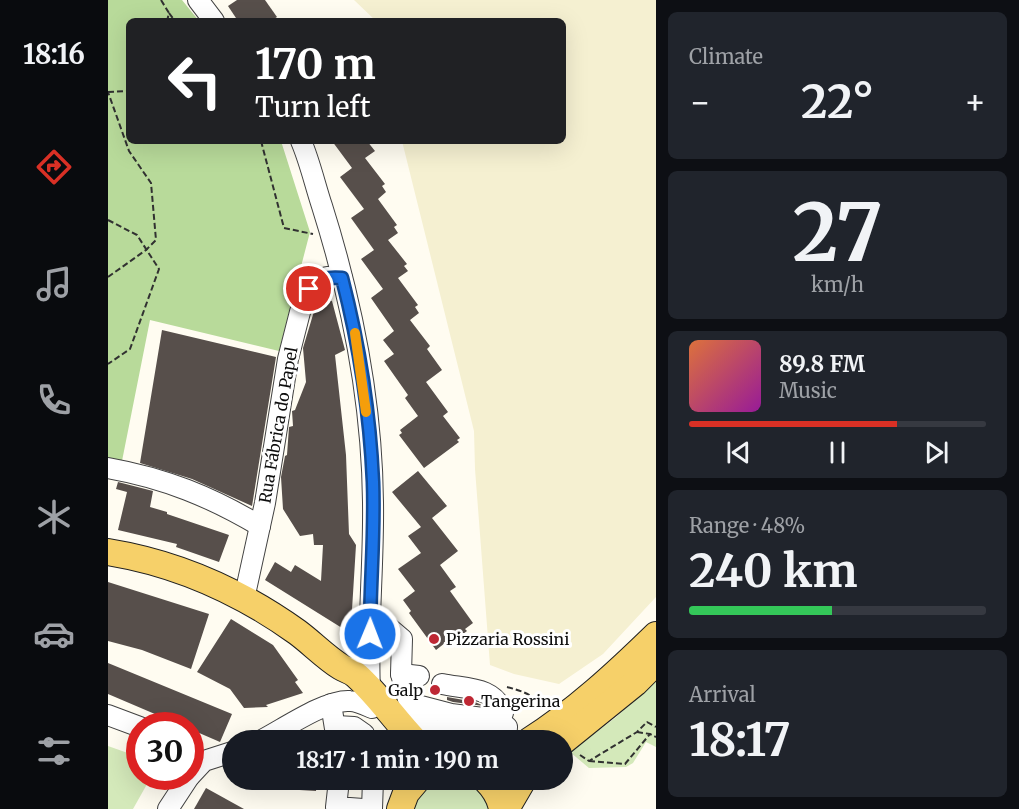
<!DOCTYPE html>
<meta charset="utf-8">
<style>
:root{--surface:#171b24;--page:#20242c;--text:#f1f3f6;--muted:#9ea1a6;--line:#363941;--accent:#d93025}
body{margin:0;font-family:Merriweather,serif;background:var(--page);color:var(--text);height:100vh;display:flex;flex-direction:column;font-size:22px;white-space:nowrap}
*{box-sizing:border-box;margin:0}
p{font-size:20px;color:var(--muted)}
.icon{flex:none;width:33px;height:33px;fill:none;stroke:currentColor;stroke-width:2;stroke-linecap:round;stroke-linejoin:round}
.map{position:relative;flex:1;overflow:hidden}
.side{display:flex;flex-direction:column;gap:12px;padding:12px;background:#0d0f14;width:363px}
.side>*{flex:none}
.banner{position:absolute;left:18px;top:18px;width:440px;height:126px;border-radius:9px;box-shadow:0 6px 24px #0002;background:#202124;color:#fff;overflow:hidden}
.speed{position:absolute;left:18px;top:712px;display:flex;gap:12px;font-size:30px;font-weight:700;text-align:center}
.speed>*{display:grid;place-content:center;width:78px;height:78px;border-radius:50%;background:var(--surface);box-shadow:0 6px 24px #0002;line-height:1}
.speed .limit{border:9px solid #d22;background:#fff;color:#111}
.pin{position:absolute;display:grid;place-items:center;width:51px;height:51px;color:#fff;margin:-26px;border:3px solid #fff;border-radius:50%;box-shadow:0 2px 6px #0007}
.me{position:absolute;width:66px;margin:-33px;rotate:1deg;stroke-linejoin:round;filter:drop-shadow(0 0 4px #0008)}
.turn{display:flex;align-items:center;gap:21px;height:126px;padding:0 30px;font-size:27px}
.turn .icon{width:78px;height:78px;stroke-width:2.5}
.turn b{display:block;font-size:42px;line-height:51px}
.big{font-size:45px;font-weight:700;line-height:1.1}
.side .tile{flex:1;display:flex;flex-direction:column;justify-content:center;gap:9px;min-width:0;padding:0 21px;border-radius:9px;background:var(--page)}
.side .dial{align-items:center;gap:0}
.dial b{font-size:78px;line-height:1}
.song{display:flex;align-items:center;gap:18px}
.cover{width:72px;height:72px;border-radius:9px;background:linear-gradient(135deg,hsl(20 70% 55%),hsl(300 70% 35%))}
.played{height:6px;border-radius:3px;background:linear-gradient(90deg,var(--accent) 70%,var(--line) 70%)}
.keys{display:flex;justify-content:space-around;direction:ltr}
.heat{display:flex;justify-content:space-between;align-items:center;font-size:33px;direction:ltr}
.charge{height:9px;border-radius:4px;background:linear-gradient(90deg,#34c759 48%,var(--line) 0)}
.trip{position:absolute;left:114px;top:730px;width:351px;height:60px;border-radius:30px;background:var(--surface);box-shadow:0 6px 24px #0002;font-weight:700;line-height:60px;text-align:center}
main{display:flex;flex:1;min-height:0}
.menu{display:flex;flex-direction:column;width:108px;justify-content:space-around;align-items:center;background:#090b0e;color:var(--muted)}
.menu .icon{width:42px;height:42px}
.menu .active{color:var(--accent)}
.menu b{font-size:27px;color:var(--text)}
.map>svg:first-child{display:block}
.farmland{fill:#f5f0d1}
.green{fill:#d4e9ba}
.forest{fill:#b8da9a}
.building{fill:#574f4b}
.lines{fill:none;stroke-linecap:round;stroke-linejoin:round}
.minor-casing{stroke:#424242;stroke-width:22}
.major-casing{stroke:#202020;stroke-width:28}
.path{stroke:#313131;stroke-width:2;stroke-dasharray:6 3;stroke-linecap:butt}
.minor{stroke:#fff;stroke-width:20}
.major{stroke:#f6d069;stroke-width:26}
.route-casing{stroke:#114b97;stroke-width:15}
.route{stroke:#1a73e8;stroke-width:10}
.slow{stroke:#f59e0b;stroke-width:10}
.poi-dot{fill:#be2834;stroke:#fff;stroke-width:2}
.labels{text-anchor:middle;dominant-baseline:central;stroke-width:6;stroke-linejoin:round;paint-order:stroke}
.street-label{font-size:16px;fill:#0f0f0f;stroke:#fff}
.poi-label{font-size:16px;fill:#0f0f0f;stroke:#fff;text-anchor:start}
</style>
<main>
<nav class="menu">
<b>18:16</b>
<svg class="icon active" aria-label="directions" viewBox="0 0 24 24"><path d="M12 3l9 9-9 9-9-9zM9 14v-3h6M13 9l2 2-2 2"/></svg>
<svg class="icon" aria-label="music" viewBox="0 0 24 24"><path d="M9 18V5l10-2v13"/><circle cx="6" cy="18" r="3"/><circle cx="16" cy="16" r="3"/></svg>
<svg class="icon" aria-label="phone" viewBox="0 0 24 24"><path d="M5 4h4l2 5-3 2q2 4 5 5l2-3 5 2v4C11 20 4 13 5 4z"/></svg>
<svg class="icon" aria-label="climate" viewBox="0 0 24 24"><path d="M12 3v18M4 7l16 10M4 17L20 7"/></svg>
<svg class="icon" aria-label="car" viewBox="0 0 24 24"><path d="M5 17H2v-5l4-1 3-4h7l3 4 3 1v5h-3M9 17h6M6 11h13"/><circle cx="7" cy="17" r="2"/><circle cx="17" cy="17" r="2"/></svg>
<svg class="icon" aria-label="filters" viewBox="0 0 24 24"><path d="M4 7h16M4 17h16"/><circle cx="9" cy="7" r="2"/><circle cx="15" cy="17" r="2"/></svg>
</nav>
<div class="map">
<svg width="548" height="809" viewBox="0 0 548 809">
<rect width="100%" height="100%" fill="#fffcf1"/>
<polygon class="farmland" points="246,0 548,0 548,597 495,654 451,684 406,674 382,665 367,469 366,431 294,141 454,141 454,21 268,21"/>
<g class="green">
<polygon points="548,681 548,747 538,742 525,763 518,767 481,768 462,752 507,718"/>
<polygon points="0,746 31,757 32,777 43,777 25,809 0,809"/>
<path d="M 330,780 C 359,780 371,777 382,809 L 306,809 C 309,795 317,786 330,780 Z"/>
</g>
<polygon class="forest" points="0,0 74,0 91,21 21,21 21,141 173,141 202,232 171,351 42,320 14,461 0,459"/>
<g class="building">
<polygon points="129,0 157,0 169,17 163,21 130,21 120,6"/>
<polygon points="224,141 259,141 267,151 257,158 277,184 274,186 278,192 270,199 289,225 286,227 290,233 280,240 299,264 296,266 300,271 290,278 310,305 307,307 311,313 302,320 322,346 319,349 334,370 318,382 340,412 335,416 352,438 349,440 351,442 316,468 291,435 294,433 292,430 310,416 297,398 300,395 276,361 286,354 275,340 286,331 263,298 275,289 253,259 266,250 243,218 256,209 232,177 244,168"/>
<polygon points="210,298 224,301 237,350 227,355 238,455 241,534 248,545 243,626 234,628 157,580 167,562 183,572 187,565 213,581 215,545 206,545 205,534 192,536 175,509 173,477 177,456 179,455 181,427 185,426 184,411 187,410 198,382 195,348"/>
<polygon points="54,330 168,357 144,506 84,479 32,463"/>
<polygon points="310,471 339,506 324,518 350,551 332,565 348,587 342,591 365,623 357,629 359,631 339,646 337,643 328,650 301,613 303,611 295,600 307,591 290,569 313,553 300,536 313,527 284,492"/>
<polygon points="10,482 45,491 42,507 59,512 59,514 121,535 111,562 68,547 69,544 10,530 19,492 8,489"/>
<polygon points="0,582 101,614 83,669 34,650 0,641"/>
<polygon points="123,619 165,645 190,680 187,682 195,693 158,705 160,707 136,708 122,689 89,672"/>
<polygon points="0,663 124,714 112,742 82,729 82,726 75,726 0,694"/>
<polygon points="339,697 367,702 376,706 345,702 339,700"/>
<polygon points="175,780 209,780 208,791 175,789"/>
<polygon points="98,788 136,809 86,809"/>
</g>
<g class="lines">
<defs>
<g id="minor">
<polyline points="90,0 106,21"/>
<path d="M 193,141 C 202,162 207,185 214,206 C 244,301 264,403 265,502 C 266,565 259,627 262,690"/>
<path d="M 0,468 C 57,478 103,497 152,526"/>
<polyline points="136,599 157,503 180,359 192,312 201,289 209,280 219,277 234,278"/>
<polyline points="262,612 294,639 293,674 301,703 325,730 393,737 397,741"/>
<polyline points="293,674 311,676"/>
<path d="M 334,684 C 357,689 387,686 395,713 L 392,719 L 388,720"/>
<polyline points="301,703 343,714 391,720 399,727 398,741"/>
<polyline points="223,704 229,741"/>
<polyline points="0,715 32,727"/>
<polyline points="228,726 246,727 256,734"/>
<path d="M 152,741 C 174,730 218,699 242,701 C 249,701 257,705 264,708"/>
<polyline points="82,776 96,761 124,752"/>
<polyline points="231,780 228,807 255,809"/>
<polyline points="60,809 81,777"/>
<polyline points="264,809 265,780"/>
</g>
<g id="major">
<path d="M 0,552 C 68,563 133,592 189,632 C 204,643 217,657 233,667 C 238,670 244,671 249,676 C 270,695 287,720 307,741"/>
<path d="M 421,741 C 467,712 509,673 548,635"/>
<polyline points="454,742 527,683 548,662"/>
<path d="M 378,780 C 386,788 392,797 394,809"/>
<polyline points="292,809 298,793 309,780"/>
<polyline points="398,809 415,780"/>
</g>
</defs>
<use href="#minor" class="minor-casing"/>
<use href="#major" class="major-casing"/>
<g class="path">
<polyline points="53,0 61,13 59,21"/>
<polyline points="61,13 67,21"/>
<polyline points="0,92 21,91"/>
<polyline points="153,141 176,228 205,234"/>
<polyline points="0,220 29,235 51,269 22,349 0,364"/>
<polyline points="0,277 38,250 48,240 43,183 21,151 0,92"/>
<path d="M 399,687 C 414,691 424,694 435,706"/>
<polyline points="529,732 542,734 548,737"/>
<polyline points="472,755 481,761 529,732 539,722 548,727"/>
<polyline points="481,761 517,764 542,734"/>
</g>
<use href="#minor" class="minor"/>
<use href="#major" class="major"/>
</g>
<g class="lines">
<defs>
<path id="route" d="M 201,289 C 211,278 219,277 234,278 C 251,344 262,414 265,482 C 267,533 262,583 262,634"/>
</defs>
<use href="#route" class="route-casing"/>
<use href="#route" class="route"/>
<polyline class="slow" points="247,333 258,412"/>
</g>
<g class="poi-dot">
<circle cx="326" cy="639" r="6"/>
<circle cx="327" cy="690" r="6"/>
<circle cx="361" cy="701" r="6"/>
</g>
<g class="labels">
<g class="street-label">
<text transform="translate(170 425) rotate(-80)">Rua Fábrica do Papel</text>
</g>
<g class="poi-label">
<text x="338" y="639">Pizzaria Rossini</text>
<text x="315" y="690" text-anchor="end">Galp</text>
<text x="373" y="701">Tangerina</text>
</g>
</g>
</svg>
<div class="speed"><div class="limit">30</div></div>
<div class="pin" style="left:201px;top:289px;background:#d93025"><svg class="icon" aria-label="arrive" viewBox="0 0 24 24"><path d="M6 21V4h12l-3 4 3 4H6"/></svg></div>
<svg class="me" style="left:262px;top:634px" viewBox="-20 -20 40 40"><circle r="17" fill="#1a73e8" stroke="#fff" stroke-width="3"/><path d="M0-11L8 9 0 5-8 9z" fill="#fff"/></svg>
<div class="trip">18:17 · 1 min · 190 m</div>
<div class="banner">
<div class="turn"><svg class="icon" aria-label="left" viewBox="0 0 24 24"><path d="M17 20v-9H6M10 6l-5 5 5 5"/></svg><div><b>170 m</b>Turn left</div></div>
</div>
</div>
<section class="side">
<div class="tile"><p>Climate</p>
<div class="heat"><a>−</a><b class="big">22°</b><a>+</a></div>
</div>
<div class="tile dial"><b>27</b><p>km/h</p></div>
<div class="tile">
<div class="song"><i class="cover"></i><div><b>89.8 FM</b><p>Music</p></div></div>
<div class="played"></div>
<div class="keys"><svg class="icon" aria-label="previous" viewBox="0 0 24 24"><path d="M18 5L8 12l10 7zM5 5v14"/></svg><svg class="icon" aria-label="pause" viewBox="0 0 24 24"><path d="M8 5v14M16 5v14"/></svg><svg class="icon" aria-label="next" viewBox="0 0 24 24"><path d="M6 5l10 7-10 7zM19 5v14"/></svg></div>
</div>
<div class="tile"><p>Range · 48%</p><b class="big">240 km</b><div class="charge"></div></div>
<div class="tile"><p>Arrival</p><b class="big">18:17</b></div>
</section>
</main>
